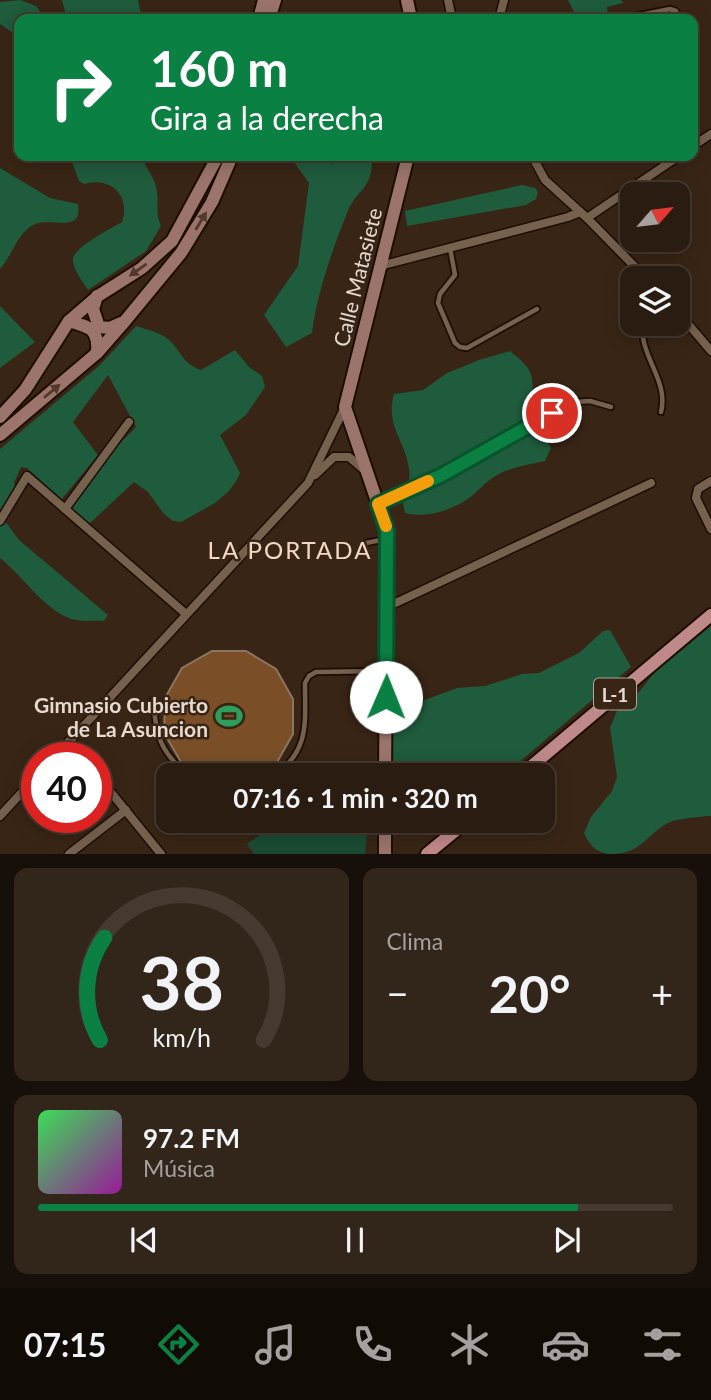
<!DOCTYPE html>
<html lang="es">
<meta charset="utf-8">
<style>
:root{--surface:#2a1c10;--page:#322519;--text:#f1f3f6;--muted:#a5a19f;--line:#463a30;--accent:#0b8043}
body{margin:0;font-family:Lato,sans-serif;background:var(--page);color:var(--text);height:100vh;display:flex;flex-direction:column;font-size:26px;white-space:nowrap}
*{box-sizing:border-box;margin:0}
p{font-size:23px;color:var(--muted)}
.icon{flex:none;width:38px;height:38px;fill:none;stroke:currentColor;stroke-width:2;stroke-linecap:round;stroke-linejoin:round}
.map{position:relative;height:854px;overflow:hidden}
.sheet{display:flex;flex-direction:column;gap:14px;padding:14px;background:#170f09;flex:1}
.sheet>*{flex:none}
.guide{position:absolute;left:14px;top:14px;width:684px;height:147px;border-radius:14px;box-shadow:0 4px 18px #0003,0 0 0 2px var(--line);background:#0b8043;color:#fff;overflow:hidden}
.needle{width:46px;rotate:62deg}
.controls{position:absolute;left:620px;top:182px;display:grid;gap:14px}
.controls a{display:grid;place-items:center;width:70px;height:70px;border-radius:14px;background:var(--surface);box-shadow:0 4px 18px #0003,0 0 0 2px var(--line);font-size:35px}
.speed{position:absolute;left:21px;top:742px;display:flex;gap:14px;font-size:35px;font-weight:700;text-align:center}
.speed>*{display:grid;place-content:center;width:91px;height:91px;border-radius:50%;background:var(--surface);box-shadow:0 4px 18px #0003,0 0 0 2px var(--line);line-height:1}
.speed .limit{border:10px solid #d22;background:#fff;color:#111}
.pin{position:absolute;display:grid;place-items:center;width:60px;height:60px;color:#fff;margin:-30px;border:4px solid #fff;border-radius:50%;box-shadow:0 2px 7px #0007}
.me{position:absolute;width:77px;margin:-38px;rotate:1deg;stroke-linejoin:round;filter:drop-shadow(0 0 5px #0008)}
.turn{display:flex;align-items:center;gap:24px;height:147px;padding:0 21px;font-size:32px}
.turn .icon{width:91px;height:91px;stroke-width:2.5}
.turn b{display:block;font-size:49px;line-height:60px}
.big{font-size:52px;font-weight:700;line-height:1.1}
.sheet .tile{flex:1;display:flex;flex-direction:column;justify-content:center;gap:10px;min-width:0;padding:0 24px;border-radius:14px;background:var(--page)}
.sheet .dial{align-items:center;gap:0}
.dial svg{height:182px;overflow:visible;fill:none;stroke:var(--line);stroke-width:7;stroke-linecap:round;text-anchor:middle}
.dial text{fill:var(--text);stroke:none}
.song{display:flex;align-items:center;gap:21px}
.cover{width:84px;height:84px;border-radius:10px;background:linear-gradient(135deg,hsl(130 70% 55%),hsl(300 70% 35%))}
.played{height:7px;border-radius:4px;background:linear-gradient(90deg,var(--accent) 85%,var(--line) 85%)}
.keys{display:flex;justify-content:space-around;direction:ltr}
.heat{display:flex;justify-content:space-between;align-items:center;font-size:38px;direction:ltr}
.sheet .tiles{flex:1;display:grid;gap:14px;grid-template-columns:1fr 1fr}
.tile:last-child{grid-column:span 2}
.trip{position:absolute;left:156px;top:763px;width:399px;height:70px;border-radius:14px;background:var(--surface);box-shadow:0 4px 18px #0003,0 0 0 2px var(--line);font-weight:700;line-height:70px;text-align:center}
.dock{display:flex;height:112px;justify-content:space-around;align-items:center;background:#110b06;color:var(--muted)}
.dock .icon{width:49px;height:49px}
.dock .current{color:var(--accent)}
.dock b{font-size:32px;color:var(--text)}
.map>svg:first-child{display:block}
.green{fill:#1b4c33}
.forest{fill:#1f5b3d}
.building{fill:#7a4f27;stroke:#8c7563;stroke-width:2}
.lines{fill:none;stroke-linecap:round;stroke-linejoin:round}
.lane-casing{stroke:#1e0d01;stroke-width:8}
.street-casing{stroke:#1e0d01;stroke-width:11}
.secondary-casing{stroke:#1e0d01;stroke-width:16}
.primary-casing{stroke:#1e0d01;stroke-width:16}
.lane{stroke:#76614f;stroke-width:4.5}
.street{stroke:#76614f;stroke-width:8}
.secondary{stroke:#9b756c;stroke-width:12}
.primary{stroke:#c08989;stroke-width:12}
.oneway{fill:#51392b}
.route-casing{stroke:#07532c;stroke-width:18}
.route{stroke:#0b8043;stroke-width:12}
.slow{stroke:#f59e0b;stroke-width:12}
.labels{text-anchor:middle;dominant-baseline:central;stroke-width:5;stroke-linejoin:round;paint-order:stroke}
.shield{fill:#382515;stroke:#b2a498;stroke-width:2}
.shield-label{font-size:19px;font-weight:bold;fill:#e7dad0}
.street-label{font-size:21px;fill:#e7dad0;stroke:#382515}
.poi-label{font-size:21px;font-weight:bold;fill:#e7dad0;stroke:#382515;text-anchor:end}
.quarter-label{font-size:24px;letter-spacing:2px;fill:#f1d8c3;stroke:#382515}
</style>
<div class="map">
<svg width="711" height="854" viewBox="0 0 711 854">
<rect width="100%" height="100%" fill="#382515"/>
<polygon class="green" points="280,821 368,821 365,854 254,854 247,844"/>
<g class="forest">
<polygon points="20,0 36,6 45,19 19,19 19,37 0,24 0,2"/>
<polygon points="62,0 138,0 142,19 67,19"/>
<polygon points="568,0 621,0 623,3 607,7 608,14 582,19 574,12"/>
<path d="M 70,156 L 141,156 C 146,168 156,179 157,192 C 159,204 155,214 161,226 L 146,251 L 88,290 C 83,282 73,270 73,260 C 72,248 112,228 122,222 C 131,196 111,176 84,184 L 79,181 Z"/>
<path d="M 266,156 L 304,156 L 333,164 L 336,156 L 372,156 C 373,191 358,186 347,213 C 332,251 317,293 312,333 L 286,347 L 264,315 L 298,266 L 309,183 L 294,162 Z"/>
<path d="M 0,168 L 50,198 L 78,204 C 83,235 52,216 33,225 C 17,234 12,256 0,269 Z"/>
<polygon points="522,185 535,188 538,192 536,199 526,205 407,226 405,211"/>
<polygon points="0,306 35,342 0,368"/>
<path d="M 136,326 C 148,330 164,333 172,343 C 182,354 185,365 201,370 L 235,350 L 249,367 L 262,376 L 265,387 L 246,415 L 220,435 L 240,473 L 235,483 L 228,492 L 215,503 L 181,522 L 173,521 L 164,514 L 148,492 L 134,482 L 88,525 L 74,515 L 71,506 L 108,455 L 136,427 L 108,375 L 73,422 L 98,455 L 61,500 L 27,468 L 21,467 L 14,483 L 18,500 L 5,521 L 19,540 L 108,615 L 104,621 C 94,620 85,622 76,620 C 48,615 23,576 0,558 L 0,449 L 100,365 Z"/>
<path d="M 510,351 C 537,373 531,374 534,405 C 536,421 544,434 551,448 L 545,461 C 529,465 511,467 497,475 C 484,482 476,495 463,502 C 446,512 424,518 405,513 C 404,508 402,500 403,496 C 406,484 411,484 409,469 C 405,439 385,426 394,394 L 423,390 L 447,373 L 479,360 Z"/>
<path d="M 711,626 L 711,816 C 704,816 679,819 673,821 C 648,830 644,854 612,854 C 597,854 590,846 584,833 L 591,817 L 612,791 L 617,777 L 610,728 L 616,713 L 625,699 L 639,692 L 661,664 Z"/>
<polygon points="610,630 631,667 504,775 388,775 387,714 457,688 485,686 522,674 539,673 579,653 603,631"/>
</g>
<polygon class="building" points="212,651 246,651 276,669 293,699 293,734 276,764 256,775 203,775 181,762 164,733 165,698 182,668"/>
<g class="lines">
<defs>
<g id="lane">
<polyline points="185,19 198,19"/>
<polyline points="620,19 670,9 676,11 679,19"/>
<polyline points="450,248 455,275 440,294 438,303 455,343 460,347 467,348 537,309"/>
<path d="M 654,324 L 643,338 C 647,363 668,385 661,412"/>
<polyline points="379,504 442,475 492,445 574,402 590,401 611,407"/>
<polyline points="366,543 386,539"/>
<path d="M 153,700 C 156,735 160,753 189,775"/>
<path d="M 275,775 C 310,750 305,722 305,683 L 309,676 L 316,672 L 383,671"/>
</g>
<g id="street">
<polyline points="448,0 452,19"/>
<polyline points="499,19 504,0"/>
<polyline points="693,146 711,134"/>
<polyline points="532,156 545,180 587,218 646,278"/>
<polyline points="587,218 679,156"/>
<polyline points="380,266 568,217 580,212"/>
<polyline points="677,311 711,351"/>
<polyline points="315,475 334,457 349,457 363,469"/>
<polyline points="711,481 698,489 696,498 711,529"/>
<polyline points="65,509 129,422"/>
<polyline points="0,521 27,476 186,614"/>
<polyline points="387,607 651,483"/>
<polyline points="69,741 83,758"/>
<polyline points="54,758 308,483 345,407"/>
<polyline points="96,774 161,854"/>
<polyline points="0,816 37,776"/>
<polyline points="69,854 126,810"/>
</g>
<g id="secondary">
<polyline points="407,0 411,19"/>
<polyline points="259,19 264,0"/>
<polyline points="269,19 275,0"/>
<polyline points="97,296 93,309 99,327 110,328 121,323"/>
<path d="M 69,321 C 90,327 99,329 97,353"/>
<polyline points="0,417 25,390 69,321 98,296 142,268 172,241 218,156"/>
<polyline points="0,435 97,353 125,321 181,253 212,202 232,156"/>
<polyline points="385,775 387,531 345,407 408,156"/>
<polyline points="385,854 385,821"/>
</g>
<g id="primary">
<polyline points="521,775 711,615"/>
<polyline points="427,854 467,821"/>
</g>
</defs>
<use href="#lane" class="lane-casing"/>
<use href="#street" class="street-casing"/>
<use href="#secondary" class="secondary-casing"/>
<use href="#primary" class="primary-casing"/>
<use href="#lane" class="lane"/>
<use href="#street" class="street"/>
<use href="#secondary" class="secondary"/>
<use href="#primary" class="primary"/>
</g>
<defs><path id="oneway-solid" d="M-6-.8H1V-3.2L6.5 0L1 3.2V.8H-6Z" transform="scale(1.75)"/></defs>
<g class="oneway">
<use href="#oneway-solid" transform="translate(201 221) rotate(-59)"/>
<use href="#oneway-solid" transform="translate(138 270) rotate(145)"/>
<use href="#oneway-solid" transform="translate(52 391) rotate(-40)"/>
</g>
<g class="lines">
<defs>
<polyline id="route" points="386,697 387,531 378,504 442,475 552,413"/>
</defs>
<use href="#route" class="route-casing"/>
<use href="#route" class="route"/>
<polyline class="slow" points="386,526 378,504 428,481"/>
</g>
<defs>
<symbol id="stadium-bare" viewBox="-9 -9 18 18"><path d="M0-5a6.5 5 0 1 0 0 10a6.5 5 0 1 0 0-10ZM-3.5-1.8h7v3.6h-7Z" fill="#2e9e5b" stroke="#382515" stroke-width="2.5" paint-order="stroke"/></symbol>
</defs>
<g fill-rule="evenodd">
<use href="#stadium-bare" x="210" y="697" width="38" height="38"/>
</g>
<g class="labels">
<rect class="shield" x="594" y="678.5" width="42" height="31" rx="5"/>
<g class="shield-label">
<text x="615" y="694">L-1</text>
</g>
<g class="street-label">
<text transform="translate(357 277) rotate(-76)">Calle Matasiete</text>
</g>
<g class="poi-label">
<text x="208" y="704">Gimnasio Cubierto<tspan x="208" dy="24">de La Asuncion</tspan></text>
</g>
<g class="quarter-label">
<text x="290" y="549">LA PORTADA</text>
</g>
</g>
</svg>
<div class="controls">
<a><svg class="needle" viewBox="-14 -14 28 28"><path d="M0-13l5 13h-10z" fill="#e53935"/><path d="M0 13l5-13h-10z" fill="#a5a19f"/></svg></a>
<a><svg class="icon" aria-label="layers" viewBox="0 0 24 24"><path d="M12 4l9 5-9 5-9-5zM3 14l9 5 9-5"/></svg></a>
</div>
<div class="speed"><div class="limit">40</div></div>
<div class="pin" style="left:552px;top:413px;background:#d93025"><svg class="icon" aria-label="arrive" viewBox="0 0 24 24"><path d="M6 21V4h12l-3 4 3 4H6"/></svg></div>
<svg class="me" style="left:386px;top:697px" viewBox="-20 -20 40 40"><circle r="19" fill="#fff"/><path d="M0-13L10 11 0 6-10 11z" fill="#0b8043"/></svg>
<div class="trip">07:16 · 1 min · 320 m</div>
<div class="guide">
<div class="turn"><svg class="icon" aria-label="right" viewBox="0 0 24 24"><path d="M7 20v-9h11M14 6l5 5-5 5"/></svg><div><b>160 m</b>Gira a la derecha</div></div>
</div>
</div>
<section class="sheet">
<div class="tiles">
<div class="tile dial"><svg viewBox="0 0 100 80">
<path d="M14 69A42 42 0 1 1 86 69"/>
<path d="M14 69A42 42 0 0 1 16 24" stroke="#0b8043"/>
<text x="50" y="56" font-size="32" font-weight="700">38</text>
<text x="50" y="72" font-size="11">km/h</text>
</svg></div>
<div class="tile"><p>Clima</p>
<div class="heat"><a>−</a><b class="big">20°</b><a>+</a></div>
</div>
<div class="tile">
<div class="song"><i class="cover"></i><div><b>97.2 FM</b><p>Música</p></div></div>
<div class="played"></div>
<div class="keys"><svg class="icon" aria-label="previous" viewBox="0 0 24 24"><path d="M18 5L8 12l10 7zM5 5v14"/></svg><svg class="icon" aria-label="pause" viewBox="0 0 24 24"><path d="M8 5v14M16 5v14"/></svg><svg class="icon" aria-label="next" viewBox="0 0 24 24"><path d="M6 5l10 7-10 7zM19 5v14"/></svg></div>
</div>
</div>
</section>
<nav class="dock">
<b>07:15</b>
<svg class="icon current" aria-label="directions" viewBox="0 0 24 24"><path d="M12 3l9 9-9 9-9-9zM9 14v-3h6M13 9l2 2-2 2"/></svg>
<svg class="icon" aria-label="music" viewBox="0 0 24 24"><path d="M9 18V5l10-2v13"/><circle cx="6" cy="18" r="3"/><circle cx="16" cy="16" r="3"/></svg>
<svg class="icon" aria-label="phone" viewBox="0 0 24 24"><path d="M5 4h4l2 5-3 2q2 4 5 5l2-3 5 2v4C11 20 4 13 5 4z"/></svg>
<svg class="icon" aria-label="climate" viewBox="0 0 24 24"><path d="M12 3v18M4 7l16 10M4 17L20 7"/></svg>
<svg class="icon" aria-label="car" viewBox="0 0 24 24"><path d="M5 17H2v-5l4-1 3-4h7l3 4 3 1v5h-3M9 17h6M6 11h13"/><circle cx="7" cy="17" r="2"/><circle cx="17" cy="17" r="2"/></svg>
<svg class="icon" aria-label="filters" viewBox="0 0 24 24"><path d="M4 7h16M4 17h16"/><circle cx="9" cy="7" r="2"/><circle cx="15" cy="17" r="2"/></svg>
</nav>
